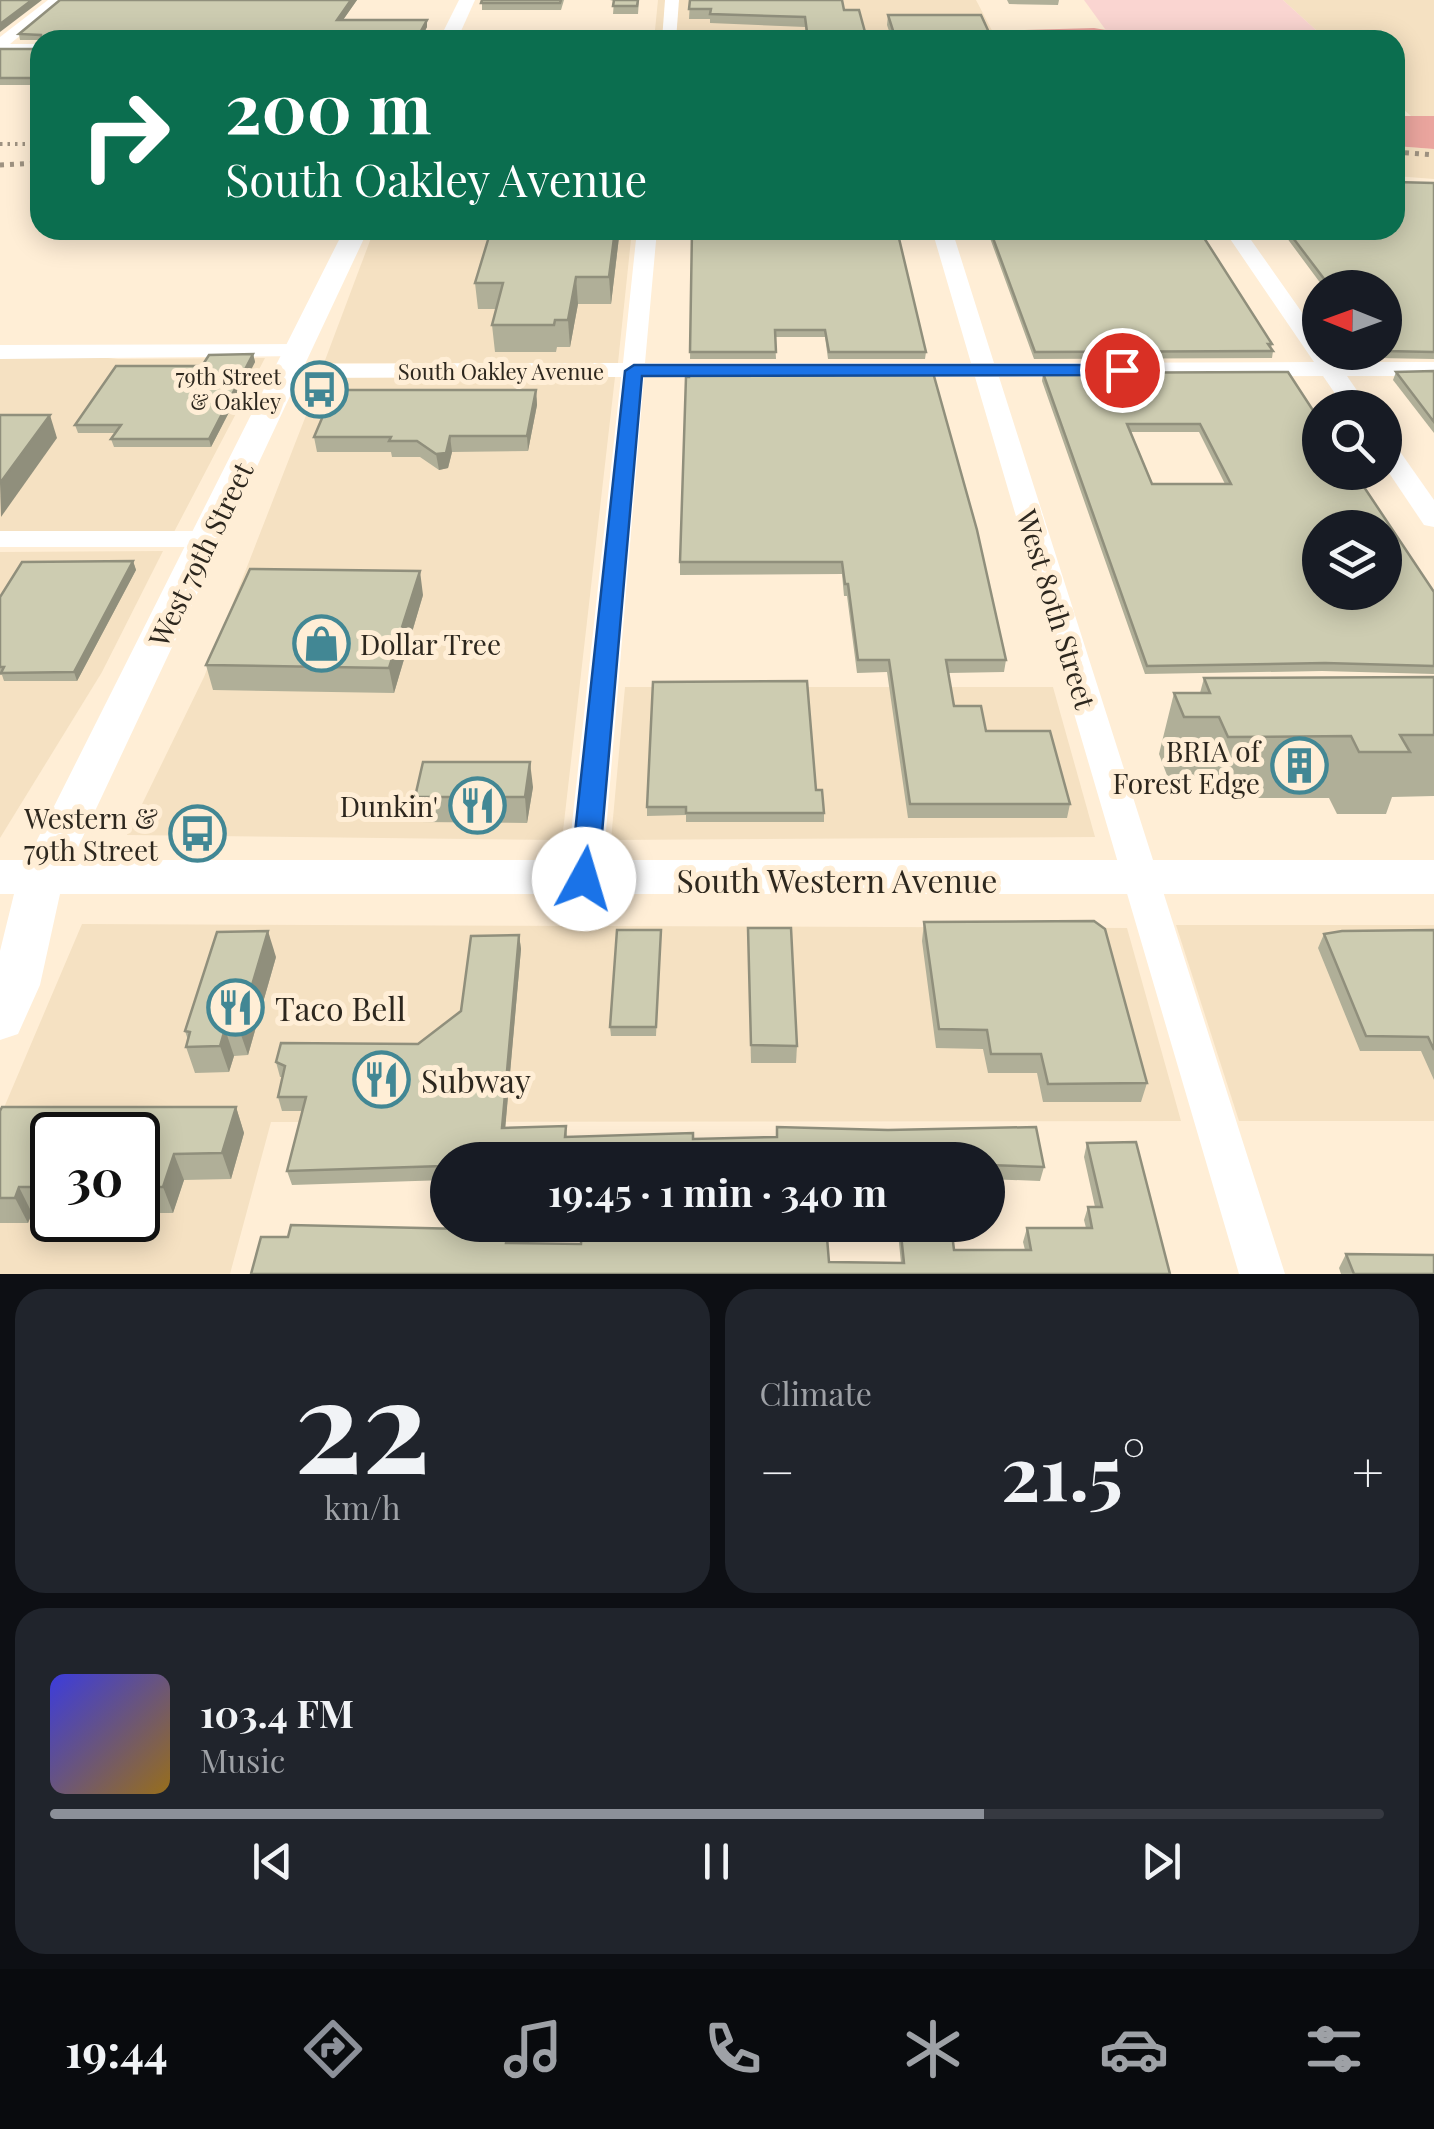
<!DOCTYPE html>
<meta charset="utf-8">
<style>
:root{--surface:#171b24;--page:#20242c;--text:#f1f3f6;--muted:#9ea1a6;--line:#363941;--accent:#8c9099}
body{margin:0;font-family:"Playfair Display",serif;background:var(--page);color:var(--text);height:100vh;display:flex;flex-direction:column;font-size:38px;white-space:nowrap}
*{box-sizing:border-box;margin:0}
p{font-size:32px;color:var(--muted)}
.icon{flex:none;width:55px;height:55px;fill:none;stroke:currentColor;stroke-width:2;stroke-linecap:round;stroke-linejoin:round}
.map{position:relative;height:1274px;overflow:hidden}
.side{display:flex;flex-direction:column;gap:15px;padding:15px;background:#0d0f14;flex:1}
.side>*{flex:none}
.hud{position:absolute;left:30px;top:30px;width:1375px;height:210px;border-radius:30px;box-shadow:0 5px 25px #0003;background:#0b6e4f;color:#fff;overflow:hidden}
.needle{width:65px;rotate:271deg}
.tools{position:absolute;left:1302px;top:270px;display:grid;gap:20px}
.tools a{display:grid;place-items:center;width:100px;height:100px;border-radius:50%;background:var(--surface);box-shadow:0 5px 25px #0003;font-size:50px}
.speed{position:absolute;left:30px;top:1112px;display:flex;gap:20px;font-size:50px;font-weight:700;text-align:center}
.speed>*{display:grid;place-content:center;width:130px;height:130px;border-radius:50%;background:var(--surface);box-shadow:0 5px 25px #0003;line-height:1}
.speed .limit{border:5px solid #111;border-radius:15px;background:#fff;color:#111}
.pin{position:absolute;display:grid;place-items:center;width:85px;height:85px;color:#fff;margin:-42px;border:5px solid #fff;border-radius:50%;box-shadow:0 2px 10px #0007}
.me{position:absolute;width:110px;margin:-55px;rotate:6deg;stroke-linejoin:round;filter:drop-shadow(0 0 8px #0008)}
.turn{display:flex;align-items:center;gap:35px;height:210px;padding:0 30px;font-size:45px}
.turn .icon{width:130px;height:130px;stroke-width:2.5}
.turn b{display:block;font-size:70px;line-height:85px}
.big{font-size:75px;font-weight:700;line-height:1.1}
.side .widget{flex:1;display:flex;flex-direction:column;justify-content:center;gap:15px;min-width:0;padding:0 35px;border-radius:30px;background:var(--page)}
.side .dial{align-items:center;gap:0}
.dial b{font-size:130px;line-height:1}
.song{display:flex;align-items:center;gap:30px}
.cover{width:120px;height:120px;border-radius:15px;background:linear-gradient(135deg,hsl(240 70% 55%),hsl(40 70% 35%))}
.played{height:10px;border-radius:5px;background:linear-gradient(90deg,var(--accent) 70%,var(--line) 70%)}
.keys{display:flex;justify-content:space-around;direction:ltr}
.heat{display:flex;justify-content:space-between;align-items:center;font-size:55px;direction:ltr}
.side .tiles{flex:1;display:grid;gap:15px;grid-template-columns:1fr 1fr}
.widget:last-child{grid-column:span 2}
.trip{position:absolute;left:430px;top:1142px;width:575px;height:100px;border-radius:50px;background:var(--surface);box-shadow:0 5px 25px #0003;font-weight:700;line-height:100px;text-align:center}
.tabs{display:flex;height:160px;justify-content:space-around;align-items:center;background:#090b0e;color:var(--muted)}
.tabs .icon{width:70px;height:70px}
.tabs .current{color:var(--accent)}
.tabs b{font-size:45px;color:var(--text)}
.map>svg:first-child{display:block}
.built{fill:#f5e1c2;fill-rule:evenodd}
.green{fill:#fad5d1}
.forest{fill:#eaa59e}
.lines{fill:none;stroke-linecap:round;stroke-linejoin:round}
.minor{fill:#fff;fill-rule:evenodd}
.major{fill:#fff;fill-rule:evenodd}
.rail-far1{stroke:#9e9281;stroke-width:4;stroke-dasharray:2.5 5;stroke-linecap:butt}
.rail{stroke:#9e9281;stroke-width:5;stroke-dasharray:4 6;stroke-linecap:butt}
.wall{fill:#b0af98;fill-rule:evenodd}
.shaded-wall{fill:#908f7c}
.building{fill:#cdccb1;stroke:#908f7c;stroke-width:2.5;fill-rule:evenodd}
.route{fill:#1a73e8;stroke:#114b97;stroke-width:2.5}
.labels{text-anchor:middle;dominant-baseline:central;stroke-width:10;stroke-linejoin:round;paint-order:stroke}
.far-street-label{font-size:22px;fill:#2d271e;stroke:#ffeed6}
.far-poi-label{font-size:22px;fill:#2d271e;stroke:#ffeed6;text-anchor:end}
.street-label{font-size:28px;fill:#2d271e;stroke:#ffeed6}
.poi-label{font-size:28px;fill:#2d271e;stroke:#ffeed6;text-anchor:end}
.near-street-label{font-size:32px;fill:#2d271e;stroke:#ffeed6}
.near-poi-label{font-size:32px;fill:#2d271e;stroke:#ffeed6;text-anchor:start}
</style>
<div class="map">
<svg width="1434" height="1274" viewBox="0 0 1434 1274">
<rect width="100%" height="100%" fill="#ffeed6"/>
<g class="built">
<polygon points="658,0 976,0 997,40 654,40"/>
<polygon points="1283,0 1434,0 1434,116 1411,116 1395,102 1395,40 1327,40"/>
<polygon points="1395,146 1434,149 1434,179 1395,176"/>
<polygon points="374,230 632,230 618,363 324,363"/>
<polygon points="0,347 118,359 265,358 174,532 0,531"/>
<polygon points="321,377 615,377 562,840 127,835 204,677"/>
<polygon points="163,551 102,672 0,838 0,552"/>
<polygon points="625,687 1053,687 1095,837 611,840"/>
<path d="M 82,924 L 1127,928 L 1181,1121 L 271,1122 L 230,1274 L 0,1274 L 0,1117 ZM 52,1135 L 138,1135 L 138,1220 L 52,1220 Z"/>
<polygon points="1176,925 1434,925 1434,1121 1239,1121"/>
</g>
<polygon class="green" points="1084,0 1283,0 1327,40 1113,40"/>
<g class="forest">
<polygon points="1094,28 1106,30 1113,40 997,40 992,31"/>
<polygon points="1395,116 1434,116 1434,149 1395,146"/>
</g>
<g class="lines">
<g class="minor">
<polygon points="48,0 63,0 10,44 40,44 40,52 0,52 0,37"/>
<polygon points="665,0 679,0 676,40 662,40"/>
<polygon points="637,230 657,230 645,363 971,363 932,230 952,230 994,363 1314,362 1224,230 1244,230 1320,338 1320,352 1330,352 1337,362 1434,362 1434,376 1347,376 1369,408 1345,408 1323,376 999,377 1285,1274 1239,1274 975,377 644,377 602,879 597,889 584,893 571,889 566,879 621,377 288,378 276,371 288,364 623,363"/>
<polygon points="298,344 306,346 309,351 306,356 0,359 0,345"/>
<polygon points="1385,440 1394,443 1434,500 1434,527 1424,525 1385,467"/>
<polygon points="0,531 207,531 221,539 207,547 0,547"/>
</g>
<g class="major">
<polygon points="459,0 475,0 457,40 439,40"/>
<polygon points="344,230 368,230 72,860 1434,860 1434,894 60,894 40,985 18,1034 0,1040 0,951 14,894 0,894 0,860 27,860"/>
</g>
<polyline class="rail-far1" points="0,144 40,144"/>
<g class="rail">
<polyline points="1395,152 1434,155"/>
<polyline points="0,165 40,163"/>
</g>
</g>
<g class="wall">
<polygon points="60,0 357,0 343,20 427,27 420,40 20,40 19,34"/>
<polygon points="482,0 564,0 561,10 482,10"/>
<polygon points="610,0 639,0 638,14 613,14 614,1"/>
<polygon points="690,0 844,10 865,32 864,40 807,40 805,27 710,23 710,19 689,19"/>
<polygon points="1007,0 1059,0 1058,5 1009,4"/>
<polygon points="888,15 992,39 998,40 892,40 887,25"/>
<polygon points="40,47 40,85 0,85 0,49 38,49"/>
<polygon points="1434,183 1434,359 1377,358 1373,352 1385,352 1385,288 1324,288 1281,230 1395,230"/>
<polygon points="692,230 926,352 925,359 828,359 825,337 775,337 776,359 690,359"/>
<polygon points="987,230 1199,230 1272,344 1271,348 1273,351 1272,358 1034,359"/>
<polygon points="619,237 611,304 578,304 570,347 557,347 556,352 495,352 492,325 496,309 478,309 475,283"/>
<polygon points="253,354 255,362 211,447 114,447 111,439 116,433 78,433 75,425 202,366"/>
<polygon points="832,369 1006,660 1004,672 948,673 954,706 986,731 1070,804 1067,818 908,818 887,672 857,673 847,596 844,596 842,574 680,575 680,562 778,375 832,375"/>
<polygon points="1434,371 1434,433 1393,380 1396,372"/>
<path d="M 1288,372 L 1434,592 L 1434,674 L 1322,671 L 1145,674 L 1042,381 L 1043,373 ZM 1130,432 L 1199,432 L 1225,484 L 1152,484 Z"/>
<polygon points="536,390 537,405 528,451 452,452 448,468 439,470 420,457 392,457 391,452 317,452 314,437"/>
<polygon points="133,561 136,570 77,681 4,681 2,675 0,675 0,597"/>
<polygon points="423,595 394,693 213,690 206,665"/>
<polygon points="1434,677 1434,796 1392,797 1386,814 1337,814 1329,798 1210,798 1202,778 1168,778 1159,754 1174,693 1200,693 1204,678"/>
<polygon points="533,787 527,823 419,822 415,797"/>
<polygon points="816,790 824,813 824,822 686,822 686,815 647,816 647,807"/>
<polygon points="924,922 1147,1083 1141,1102 1043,1102 1037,1073 988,1073 983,1049 936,1048 922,941"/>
<polygon points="748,928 797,1046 796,1063 751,1063"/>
<polygon points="661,930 656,1036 611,1036 610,1027"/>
<polygon points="1434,930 1434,1080 1421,1051 1360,1051 1318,948 1324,934"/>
<polygon points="519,935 521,949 505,1128 566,1126 567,1137 693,1133 693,1139 777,1137 777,1127 888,1130 1036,1127 1044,1167 1040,1181 988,1179 988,1160 448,1160 446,1180 292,1185 287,1171 303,1111 282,1111 278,1097 282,1077 280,1077 276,1062 281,1043 418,1044 461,1011 471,936"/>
<polygon points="276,957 248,1055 234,1056 229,1072 195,1073 186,1047 188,1040 185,1031"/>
<polygon points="236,1107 244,1133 231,1179 184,1180 173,1213 138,1213 138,1135 52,1135 52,1213 32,1213 28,1223 0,1223 0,1111"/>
<polygon points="1087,1143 1170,1274 251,1274 508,1230 510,1243 581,1244 829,1262 901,1263 898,1233 899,1225 951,1225 954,1250 1025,1250 1023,1242 1027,1228 1086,1228 1084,1220 1088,1207 1095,1207 1084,1157"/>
<polygon points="1346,1254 1434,1274 1341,1274 1339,1268"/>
</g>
<g class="shaded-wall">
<polygon points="32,0 42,0 0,32 0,24"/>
<polygon points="351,0 357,0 338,27 337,20"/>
<polygon points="427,20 427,27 420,40 416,40"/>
<polygon points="615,230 618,230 619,237 611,304 609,277"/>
<polygon points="576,277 578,304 570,347 568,320"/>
<polygon points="253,354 255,362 211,447 209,439"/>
<polygon points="536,390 537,405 528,451 527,436"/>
<polygon points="50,415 57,438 1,517 0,483"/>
<polygon points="450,436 452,452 448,468 439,470 436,454"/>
<polygon points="133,561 136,570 77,681 74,672"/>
<polygon points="420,571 423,595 394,693 389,668"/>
<polygon points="530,762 533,787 527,823 525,797"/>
<polygon points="268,931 276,957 248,1055 239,1029"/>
<polygon points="519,935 521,949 504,1142 502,1128"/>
<polygon points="225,1029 234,1056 229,1072 220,1046"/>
<polygon points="236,1107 244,1133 231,1179 222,1153"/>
<polygon points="174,1154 184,1180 173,1213 163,1187"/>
<polygon points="19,1187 32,1213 28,1223 15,1198"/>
</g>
<g class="building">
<polygon points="0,0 32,0 0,24"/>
<polygon points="60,0 351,0 337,20 427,20 416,40 41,40 41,35 19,34"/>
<polygon points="482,0 561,0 560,3 481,3"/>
<polygon points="614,0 638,0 637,6 613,6"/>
<polygon points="690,0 842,0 844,10 859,10 865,32 846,32 847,40 823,40 821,32 807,32 805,17 710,14 711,9 689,9"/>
<polygon points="888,15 981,15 992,39 998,40 896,40"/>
<polygon points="40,47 40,78 0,78 0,49 38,49"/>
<polygon points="1395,182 1434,183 1434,352 1385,351 1385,288 1331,288 1287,230 1395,230"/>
<polygon points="491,230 615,230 609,277 576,277 568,320 555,320 554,325 492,325 503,283 475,283"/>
<polygon points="692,230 897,230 926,352 829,352 825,330 775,330 776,352 690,352"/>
<polygon points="990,230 1199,230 1272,344 1268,344 1273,351 1035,352"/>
<polygon points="253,354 209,439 111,439 121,425 75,425 116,366 202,366 209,355"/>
<polygon points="689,369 778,369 778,375 833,375 832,369 932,369 977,530 1006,660 946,660 954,706 981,706 986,731 1050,731 1070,804 910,804 889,660 858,660 848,584 845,584 842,562 680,562 686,377 689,377"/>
<polygon points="1434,371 1434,422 1396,372"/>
<path d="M 1288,372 L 1320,421 L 1320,472 L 1354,472 L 1434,592 L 1434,666 L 1325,663 L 1147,666 L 1043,373 ZM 1127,424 L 1200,424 L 1231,484 L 1152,484 ZM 1320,528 L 1385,528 L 1385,592 L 1320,592 Z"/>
<polygon points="334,390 536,390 527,436 450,436 446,453 436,454 417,441 389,441 391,437 314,437"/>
<polygon points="0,415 50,415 0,483"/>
<polygon points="133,561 74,672 1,673 4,667 0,667 0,597 22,562"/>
<polygon points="250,569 420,571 389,668 206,665"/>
<polygon points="1434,677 1434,735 1400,735 1410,752 1359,752 1351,736 1228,737 1219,717 1184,717 1174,693 1210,693 1204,678"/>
<polygon points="807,681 816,790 822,790 824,813 686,813 686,807 647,807 653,682"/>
<polygon points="423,762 530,762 525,797 415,797"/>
<polygon points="1094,921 1105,929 1147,1083 1048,1084 1041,1054 991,1054 987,1030 939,1029 924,922"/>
<polygon points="748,928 791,928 797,1046 751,1045"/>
<polygon points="617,930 661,930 656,1027 610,1027"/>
<polygon points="1434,930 1434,1050 1428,1037 1366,1036 1324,934 1342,931"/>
<polygon points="268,931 239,1029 225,1029 220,1046 186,1047 190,1032 185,1031 217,932"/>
<polygon points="519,935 502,1128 566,1126 565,1137 693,1133 693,1139 777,1137 777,1127 888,1130 1036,1127 1044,1167 988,1165 988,1160 448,1160 448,1161 444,1161 443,1166 287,1171 306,1097 278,1097 285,1066 276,1062 281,1043 418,1044 461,1011 471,936"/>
<polygon points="2,1107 236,1107 222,1153 174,1154 163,1187 138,1187 138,1135 52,1135 52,1187 19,1187 15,1198 0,1198 0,1111"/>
<polygon points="1136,1142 1170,1274 251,1274 261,1237 288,1237 291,1225 508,1230 506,1243 581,1244 582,1225 826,1225 829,1262 904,1263 900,1225 951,1225 954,1250 1031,1250 1027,1228 1092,1228 1088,1207 1102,1207 1087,1143"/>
<polygon points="1346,1254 1434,1255 1434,1274 1354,1274"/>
</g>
<polygon class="route" points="634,365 1122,365 1130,370 1122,375 642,376 598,879 594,886 574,886 570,879 625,371"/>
<defs>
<symbol id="bus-ring" viewBox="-11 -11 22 22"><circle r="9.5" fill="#ffeed6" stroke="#428794" stroke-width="1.5"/><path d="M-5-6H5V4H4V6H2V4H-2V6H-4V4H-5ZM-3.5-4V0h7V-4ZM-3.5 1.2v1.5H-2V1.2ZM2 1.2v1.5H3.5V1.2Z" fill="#428794"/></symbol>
<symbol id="shop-ring" viewBox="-11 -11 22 22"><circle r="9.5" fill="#ffeed6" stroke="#428794" stroke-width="1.5"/><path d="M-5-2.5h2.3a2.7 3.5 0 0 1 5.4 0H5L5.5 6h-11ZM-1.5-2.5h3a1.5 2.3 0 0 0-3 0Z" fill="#428794"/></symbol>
<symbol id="building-ring" viewBox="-11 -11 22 22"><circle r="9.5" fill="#ffeed6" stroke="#428794" stroke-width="1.5"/><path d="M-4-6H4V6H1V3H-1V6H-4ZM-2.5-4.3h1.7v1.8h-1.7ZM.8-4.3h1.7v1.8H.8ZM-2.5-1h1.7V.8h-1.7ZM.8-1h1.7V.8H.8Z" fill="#428794"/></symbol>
<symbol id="restaurant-ring" viewBox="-11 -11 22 22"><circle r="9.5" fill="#ffeed6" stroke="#428794" stroke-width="1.5"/><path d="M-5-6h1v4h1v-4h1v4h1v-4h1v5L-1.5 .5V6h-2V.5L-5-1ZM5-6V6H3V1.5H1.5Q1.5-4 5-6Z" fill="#428794"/></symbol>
</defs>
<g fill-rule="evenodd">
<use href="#bus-ring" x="288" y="358" width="63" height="63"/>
<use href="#shop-ring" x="290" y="612" width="63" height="63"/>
<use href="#building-ring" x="1268" y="734" width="63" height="63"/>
<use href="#restaurant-ring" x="446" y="774" width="63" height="63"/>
<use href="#bus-ring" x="166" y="802" width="63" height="63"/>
<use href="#restaurant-ring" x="204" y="976" width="63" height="63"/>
<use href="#restaurant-ring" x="350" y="1048" width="63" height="63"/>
</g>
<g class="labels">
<g class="far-street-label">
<text x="501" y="371">South Oakley Avenue</text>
</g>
<g class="far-poi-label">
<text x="281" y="376">79th Street<tspan x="281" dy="25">&amp; Oakley</tspan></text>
</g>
<g class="street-label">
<text transform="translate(200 554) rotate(-64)">West 79th Street</text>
<text transform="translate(1057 609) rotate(73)">West 80th Street</text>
</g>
<g class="poi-label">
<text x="360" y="643" text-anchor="start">Dollar Tree</text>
<text x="1260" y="750">BRIA of<tspan x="1260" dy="32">Forest Edge</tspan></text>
<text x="438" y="805">Dunkin'</text>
<text x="158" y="817">Western &amp;<tspan x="158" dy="32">79th Street</tspan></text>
</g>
<g class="near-street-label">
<text x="837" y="879">South Western Avenue</text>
</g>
<g class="near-poi-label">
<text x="275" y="1007">Taco Bell</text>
<text x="421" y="1079">Subway</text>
</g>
</g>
</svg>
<div class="tools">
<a><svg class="needle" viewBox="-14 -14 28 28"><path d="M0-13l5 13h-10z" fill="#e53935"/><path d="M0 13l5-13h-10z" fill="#9ea1a6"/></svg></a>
<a><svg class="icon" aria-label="search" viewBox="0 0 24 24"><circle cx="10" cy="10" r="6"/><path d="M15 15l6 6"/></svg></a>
<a><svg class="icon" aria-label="layers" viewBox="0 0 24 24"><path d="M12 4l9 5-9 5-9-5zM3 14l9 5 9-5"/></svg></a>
</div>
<div class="speed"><div class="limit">30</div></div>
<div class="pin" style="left:1122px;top:370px;background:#d93025"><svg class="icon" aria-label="arrive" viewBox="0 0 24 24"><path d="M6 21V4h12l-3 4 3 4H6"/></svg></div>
<svg class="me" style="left:584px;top:879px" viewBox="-20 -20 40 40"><circle r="19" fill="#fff"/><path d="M0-13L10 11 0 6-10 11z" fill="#1a73e8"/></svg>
<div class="trip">19:45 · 1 min · 340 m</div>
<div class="hud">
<div class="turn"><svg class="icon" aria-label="right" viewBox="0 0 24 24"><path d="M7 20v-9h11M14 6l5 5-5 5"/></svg><div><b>200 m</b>South Oakley Avenue</div></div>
</div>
</div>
<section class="side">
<div class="tiles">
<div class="widget dial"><b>22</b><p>km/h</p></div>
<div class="widget"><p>Climate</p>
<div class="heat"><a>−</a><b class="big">21.5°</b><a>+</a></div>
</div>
<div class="widget">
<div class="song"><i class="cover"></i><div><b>103.4 FM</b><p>Music</p></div></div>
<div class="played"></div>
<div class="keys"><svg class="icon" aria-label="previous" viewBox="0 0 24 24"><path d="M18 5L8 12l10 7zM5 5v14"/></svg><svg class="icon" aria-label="pause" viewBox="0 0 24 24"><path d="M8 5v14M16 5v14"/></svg><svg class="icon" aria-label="next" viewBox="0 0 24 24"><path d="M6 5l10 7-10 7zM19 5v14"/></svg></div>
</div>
</div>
</section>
<nav class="tabs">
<b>19:44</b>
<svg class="icon current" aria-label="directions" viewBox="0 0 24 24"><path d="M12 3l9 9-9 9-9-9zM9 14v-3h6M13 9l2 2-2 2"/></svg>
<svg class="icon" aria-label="music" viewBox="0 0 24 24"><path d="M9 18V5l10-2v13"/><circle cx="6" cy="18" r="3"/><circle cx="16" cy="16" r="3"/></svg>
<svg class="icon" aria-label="phone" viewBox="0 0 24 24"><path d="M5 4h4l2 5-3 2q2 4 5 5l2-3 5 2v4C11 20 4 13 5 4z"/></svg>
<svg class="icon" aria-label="climate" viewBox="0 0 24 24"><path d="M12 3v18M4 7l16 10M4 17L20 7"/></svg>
<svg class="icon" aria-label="car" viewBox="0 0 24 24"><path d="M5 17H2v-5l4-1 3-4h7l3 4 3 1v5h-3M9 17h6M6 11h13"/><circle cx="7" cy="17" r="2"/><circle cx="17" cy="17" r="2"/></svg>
<svg class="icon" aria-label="filters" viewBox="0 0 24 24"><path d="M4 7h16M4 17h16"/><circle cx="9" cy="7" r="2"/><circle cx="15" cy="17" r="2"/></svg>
</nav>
